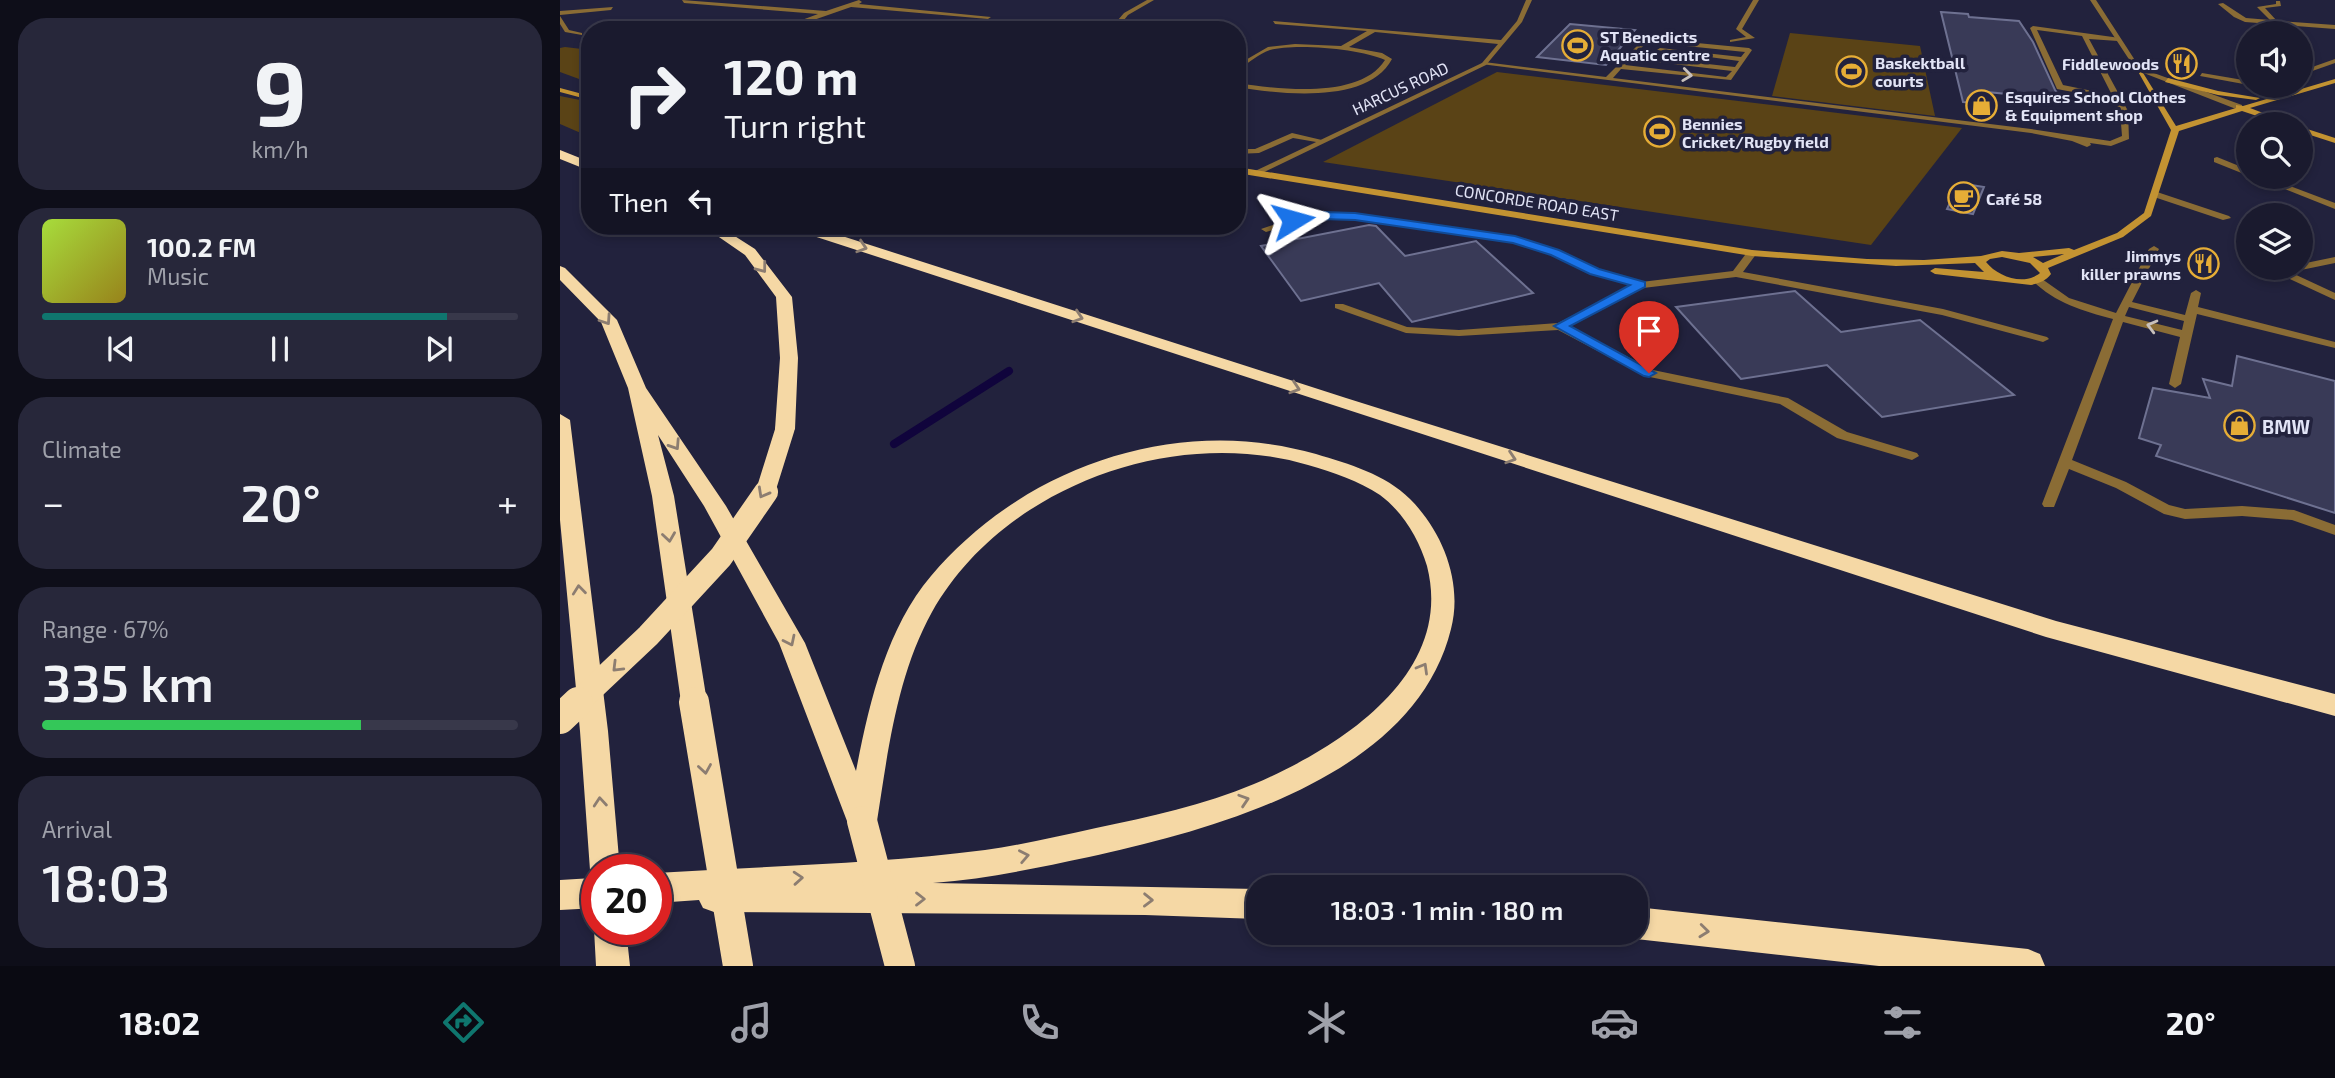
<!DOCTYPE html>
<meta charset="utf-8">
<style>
:root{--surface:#1a1a2e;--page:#27273a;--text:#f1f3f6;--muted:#9fa1aa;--line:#38384a;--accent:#0f766e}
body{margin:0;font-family:"Exo 2",sans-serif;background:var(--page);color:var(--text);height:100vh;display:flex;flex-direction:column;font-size:26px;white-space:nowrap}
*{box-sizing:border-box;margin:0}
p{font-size:23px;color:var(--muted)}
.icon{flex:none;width:38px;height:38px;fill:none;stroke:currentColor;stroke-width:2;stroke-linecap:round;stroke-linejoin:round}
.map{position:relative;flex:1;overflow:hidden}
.panel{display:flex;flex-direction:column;gap:18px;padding:18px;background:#0e0e19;width:560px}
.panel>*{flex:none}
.hud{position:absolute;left:21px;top:21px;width:665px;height:214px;border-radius:28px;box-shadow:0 4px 10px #0003,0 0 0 2px var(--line);background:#1a1a2e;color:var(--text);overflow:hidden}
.fabs{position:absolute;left:1676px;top:21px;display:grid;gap:14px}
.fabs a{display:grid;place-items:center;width:77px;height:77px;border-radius:50%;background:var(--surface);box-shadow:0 4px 10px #0003,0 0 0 2px var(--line);font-size:35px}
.speed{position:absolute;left:21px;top:854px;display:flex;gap:14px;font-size:35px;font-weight:700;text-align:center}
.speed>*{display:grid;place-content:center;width:91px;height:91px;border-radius:50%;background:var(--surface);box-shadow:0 4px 10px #0003,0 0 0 2px var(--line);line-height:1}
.speed .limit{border:10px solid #d22;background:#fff;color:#111}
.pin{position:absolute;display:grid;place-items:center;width:60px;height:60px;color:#fff;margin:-72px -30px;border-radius:50% 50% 50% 0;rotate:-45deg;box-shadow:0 0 7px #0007}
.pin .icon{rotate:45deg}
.me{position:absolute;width:77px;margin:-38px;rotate:82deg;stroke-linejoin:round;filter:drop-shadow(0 0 5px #0008)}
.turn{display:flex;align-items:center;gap:24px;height:147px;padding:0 28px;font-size:32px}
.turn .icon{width:91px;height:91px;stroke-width:2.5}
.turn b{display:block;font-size:49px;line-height:60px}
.then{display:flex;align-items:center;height:66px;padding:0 28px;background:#0003;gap:14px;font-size:26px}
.big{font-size:52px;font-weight:600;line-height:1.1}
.panel .tile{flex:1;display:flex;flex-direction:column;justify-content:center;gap:10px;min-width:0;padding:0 24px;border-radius:28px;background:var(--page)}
.panel .dial{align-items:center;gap:0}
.dial b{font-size:91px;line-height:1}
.song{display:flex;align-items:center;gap:21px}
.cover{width:84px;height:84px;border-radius:10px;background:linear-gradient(135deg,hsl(80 70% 55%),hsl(50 70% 35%))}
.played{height:7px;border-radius:4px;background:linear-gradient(90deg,var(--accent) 85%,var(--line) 85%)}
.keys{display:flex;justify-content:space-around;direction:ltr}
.heat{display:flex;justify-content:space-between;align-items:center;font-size:38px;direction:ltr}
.charge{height:10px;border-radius:5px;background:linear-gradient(90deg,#34c759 67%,var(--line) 0)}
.trip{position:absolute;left:686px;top:875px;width:402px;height:70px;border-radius:28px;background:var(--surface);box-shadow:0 4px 10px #0003,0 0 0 2px var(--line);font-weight:600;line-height:70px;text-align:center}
.menu{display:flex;height:112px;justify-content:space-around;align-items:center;background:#0a0a12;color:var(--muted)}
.menu .icon{width:49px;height:49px}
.menu .current{color:var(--accent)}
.menu b{font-size:32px;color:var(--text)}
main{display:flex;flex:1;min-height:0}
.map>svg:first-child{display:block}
.green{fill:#5a4316}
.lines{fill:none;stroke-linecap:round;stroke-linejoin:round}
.stream{stroke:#10043c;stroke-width:8}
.building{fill:#393a57;stroke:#6e7191;stroke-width:2}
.lane{fill:#8a6c35;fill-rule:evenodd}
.street{fill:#8a6c35;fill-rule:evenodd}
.secondary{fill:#c39332;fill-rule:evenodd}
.highway{fill:#f5d8a5;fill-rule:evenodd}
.highway-bridge-far2{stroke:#f5d8a5;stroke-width:19}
.highway-bridge-far1{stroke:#f5d8a5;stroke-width:24}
.highway-bridge{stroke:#f5d8a5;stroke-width:30}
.oneway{stroke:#c8c0bc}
.oneway2{stroke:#8c7d71}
.route{fill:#1a73e8;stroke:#114b97;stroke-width:2}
.labels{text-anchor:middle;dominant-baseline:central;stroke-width:7;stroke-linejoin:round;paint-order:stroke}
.far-poi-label{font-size:16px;font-weight:bold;fill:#e2e4f6;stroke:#22223d;text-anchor:start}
.far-street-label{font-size:16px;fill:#e2e4f6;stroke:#22223d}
.poi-label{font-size:19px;font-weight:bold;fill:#e2e4f6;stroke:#22223d;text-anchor:start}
</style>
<main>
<section class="panel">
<div class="tile dial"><b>9</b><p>km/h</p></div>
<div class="tile">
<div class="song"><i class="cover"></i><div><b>100.2 FM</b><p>Music</p></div></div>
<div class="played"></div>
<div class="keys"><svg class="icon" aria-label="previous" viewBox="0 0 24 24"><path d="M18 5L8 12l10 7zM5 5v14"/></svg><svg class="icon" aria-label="pause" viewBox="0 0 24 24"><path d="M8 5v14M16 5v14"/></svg><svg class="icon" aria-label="next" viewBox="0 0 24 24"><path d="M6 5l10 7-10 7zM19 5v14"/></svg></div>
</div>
<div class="tile"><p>Climate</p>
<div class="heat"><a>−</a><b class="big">20°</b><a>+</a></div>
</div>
<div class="tile"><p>Range · 67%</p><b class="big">335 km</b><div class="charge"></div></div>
<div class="tile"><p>Arrival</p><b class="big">18:03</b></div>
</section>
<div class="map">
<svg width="1775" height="966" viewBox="0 0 1775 966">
<rect width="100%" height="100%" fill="#22223d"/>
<g class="green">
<polygon points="1230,33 1360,46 1375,116 1212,96"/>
<polygon points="5,47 30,50 30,83 0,72 0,48"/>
<polygon points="937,72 1402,128 1311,245 763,162"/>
<polygon points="0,96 30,102 30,137 0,124"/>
</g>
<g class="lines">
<polyline class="stream" points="334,444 449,371"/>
</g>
<g class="building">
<polygon points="1381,12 1408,14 1409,17 1459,21 1473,42 1495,90 1502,99 1426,92 1431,104 1403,102"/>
<polygon points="1010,24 1075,30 1046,65 977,57"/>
<polygon points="1399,183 1424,187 1413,214 1387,209"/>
<polygon points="809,225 816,226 845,256 916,241 973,293 852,322 819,283 741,301 701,246"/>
<polygon points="1235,291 1281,332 1360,320 1454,395 1322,417 1267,365 1181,379 1116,307"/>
<polygon points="1677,356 1775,381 1775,513 1596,456 1601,445 1579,438 1593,388 1650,398 1643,379 1672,386"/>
</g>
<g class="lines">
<g class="lane">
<polygon points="1193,0 1199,0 1182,29 1195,38 1170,42 1170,40 1186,37 1176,29"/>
<polygon points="1716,1 1720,1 1721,6 1705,8 1717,21 1775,25 1775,29 1685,22 1674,17 1658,4 1663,3 1686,18 1710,20 1697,7 1716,4"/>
<polygon points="53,7 51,10 0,15 0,11"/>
<polygon points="0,16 9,30 22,33 22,35 5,32 0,24"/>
<path d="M 1473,26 L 1560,38 L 1558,41 L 1529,39 L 1568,111 L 1569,139 L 1551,146 L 1530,143 L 1531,145 L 1527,147 L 1512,141 L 1471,133 L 921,64 L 924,62 L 1046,77 L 1085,38 L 1189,48 L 1192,50 L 1171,80 L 1061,69 L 1053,78 L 1471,129 L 1550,141 L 1562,136 L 1560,111 L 1554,100 L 1497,89 L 1470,28 ZM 1477,30 L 1522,36 L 1552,95 L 1503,85 ZM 1087,42 L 1185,52 L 1181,57 L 1100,48 L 1097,50 L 1179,61 L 1175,67 L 1074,56 ZM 1071,59 L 1172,71 L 1166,77 L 1065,65 Z"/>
<polygon points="1775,59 1775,63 1741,75 1741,71"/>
<polygon points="1642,73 1689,81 1689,85 1640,76"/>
<polygon points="732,133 766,141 762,143 733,138 699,153 677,154 677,149 695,149"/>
<polygon points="1657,157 1689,170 1689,176 1654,162 1654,158"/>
<polygon points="1695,177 1706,177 1775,203 1775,209"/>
<polygon points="1594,191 1669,216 1671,218 1663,220 1591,196 1591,192"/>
<polygon points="745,214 795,214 955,237 999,251 1039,269 1081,282 1173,271 1188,251 1192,250 1197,253 1183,272 1383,309 1487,337 1489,339 1483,342 1382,315 1176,277 1083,288 1009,326 1093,370 1228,398 1287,432 1357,453 1359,456 1352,460 1277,438 1220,404 1085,376 998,330 899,336 846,333 775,308 775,304 783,304 847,327 899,330 998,323 1072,286 1031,273 991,255 954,243 795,220 746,220 706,232 701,229"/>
<path d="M 1594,246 L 1599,249 L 1572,302 L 1625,315 L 1631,293 L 1636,290 L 1641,293 L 1638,307 L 1775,342 L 1775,348 L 1637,314 L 1621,384 L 1615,388 L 1609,384 L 1620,337 L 1563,322 L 1512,460 L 1566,482 L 1609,505 L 1625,509 L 1682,506 L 1734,510 L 1775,525 L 1775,535 L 1732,520 L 1682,516 L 1625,519 L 1604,514 L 1556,488 L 1509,469 L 1494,507 L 1484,507 L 1482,504 L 1553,319 C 1523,311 1495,303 1473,281 L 1478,278 L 1482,279 L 1509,298 L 1556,313 L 1589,249 ZM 1569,307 L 1624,321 L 1622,330 L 1565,316 Z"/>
<polygon points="1775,257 1775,263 1741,270 1736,268 1741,268 1741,264"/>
<polygon points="1721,268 1775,293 1775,300 1717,273 1716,271"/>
</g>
<g class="street">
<polygon points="122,0 266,11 299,0 302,2 299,4 431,17 428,19 291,7 225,30 215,30 258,14 124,3"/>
<polygon points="587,0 594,0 568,15 556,30 536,30 502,23 505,21 551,28 564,13"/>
<path d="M 966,0 L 972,0 L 962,22 L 926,65 L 700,174 L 693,172 L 922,63 L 938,44 L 815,32 L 789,47 L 822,53 L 832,59 C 808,105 719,94 677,87 L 677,83 C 717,89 800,100 825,60 C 801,49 736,43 710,50 C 698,54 688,64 677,70 L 677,65 L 708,47 L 735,44 L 781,46 L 807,31 L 715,24 L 713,21 L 941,40 L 957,21 Z"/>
<polygon points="1530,0 1536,0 1580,68 1682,105 1682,109 1676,109 1576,70"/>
</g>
<g class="secondary">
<path d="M 1576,68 L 1580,68 L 1616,126 L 1676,108 L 1676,105 L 1683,106 L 1775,79 L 1775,83 L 1690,108 L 1732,124 L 1721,124 L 1682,111 L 1619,131 L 1591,216 L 1563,237 L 1488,268 L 1491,274 C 1486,281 1479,283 1471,285 L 1375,274 L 1370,271 L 1375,268 L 1424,272 L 1415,263 L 1336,266 L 1192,256 L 677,173 L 677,167 L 1192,250 L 1307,259 L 1364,260 L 1421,256 L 1442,251 L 1459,253 L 1509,248 L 1514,250 L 1557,233 L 1584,213 L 1611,130 ZM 1504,254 L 1483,263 L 1473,257 ZM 1442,257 L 1470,263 L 1480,273 C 1464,286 1438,277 1426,262 L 1430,259 Z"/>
<polygon points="1608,78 1658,91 1700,98 1696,100 1658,95 1605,82"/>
<polygon points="0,88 30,96 30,100 0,92"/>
<polygon points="1741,127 1775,138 1775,143 1741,132"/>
</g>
<g class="highway">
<polygon points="0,150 30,162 30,171 0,159"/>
<polygon points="143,226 159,226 195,249 232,297 238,358 235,429 232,433 218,433 215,429 220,358 216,297 185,255"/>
<polygon points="230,226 251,226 786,398 1496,621 1775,694 1775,716 1486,637 232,229"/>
<path d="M 0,266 L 5,268 L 57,320 L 86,388 L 166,506 L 245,643 L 296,771 C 309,704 326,629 371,576 C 464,466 617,414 756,454 C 789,464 825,474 850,499 C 883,532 903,583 891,629 C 855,776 657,829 529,857 C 477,868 426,879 373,883 L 698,889 L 698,919 L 585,915 L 154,912 L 143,908 L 139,900 L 96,903 L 96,873 C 206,866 316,864 425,850 C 462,845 499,836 536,828 C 589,817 644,805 694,784 C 779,748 895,675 867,566 C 859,539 843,512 820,495 C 799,481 773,472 748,465 C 613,425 442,487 372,612 C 337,675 328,751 317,821 L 312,830 L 302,834 L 292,830 L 287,821 L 219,643 L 144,506 L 98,435 L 114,496 L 147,702 L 143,710 L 134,713 L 125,710 L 121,702 L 92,496 L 68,388 L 41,322 L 0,280 Z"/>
<polygon points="0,414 10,420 48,731 60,870 37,870 37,908 0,910 0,880 33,878 30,870 20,731 0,520"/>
<polygon points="1076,907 1468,949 1480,954 1485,966 1319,966 1076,939 1064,933 1076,933"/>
<polygon points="37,922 37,929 66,929 70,966 36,966 34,929"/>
</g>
<polyline class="highway-bridge-far2" points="205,493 225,429"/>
<polyline class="highway-bridge-far1" points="17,703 88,636 161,557 206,492"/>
<g class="highway-bridge">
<polyline points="134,702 178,966"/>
<polyline points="0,719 18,702"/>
<polyline points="302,821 340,966"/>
</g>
</g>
<defs><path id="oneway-chevron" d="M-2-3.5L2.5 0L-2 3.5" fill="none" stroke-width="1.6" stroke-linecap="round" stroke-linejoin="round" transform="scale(1.75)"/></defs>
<g class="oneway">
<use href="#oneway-chevron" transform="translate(1127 75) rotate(7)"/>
<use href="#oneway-chevron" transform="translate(1592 326) rotate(-165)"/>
</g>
<g class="oneway2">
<use href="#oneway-chevron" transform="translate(302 247) rotate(18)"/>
<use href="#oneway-chevron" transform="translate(202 268) rotate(53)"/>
<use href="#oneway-chevron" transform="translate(518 317) rotate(18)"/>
<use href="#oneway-chevron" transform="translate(46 320) rotate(56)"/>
<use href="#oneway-chevron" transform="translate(735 388) rotate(18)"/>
<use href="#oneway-chevron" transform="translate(115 445) rotate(57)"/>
<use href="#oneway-chevron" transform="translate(951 458) rotate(18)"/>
<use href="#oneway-chevron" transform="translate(203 493) rotate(119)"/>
<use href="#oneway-chevron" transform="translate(109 537) rotate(82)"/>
<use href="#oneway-chevron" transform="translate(19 590) rotate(-96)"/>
<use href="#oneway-chevron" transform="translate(230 641) rotate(64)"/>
<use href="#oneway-chevron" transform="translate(57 667) rotate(135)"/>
<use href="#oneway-chevron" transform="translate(863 668) rotate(-60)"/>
<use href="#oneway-chevron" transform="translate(145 769) rotate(81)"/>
<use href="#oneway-chevron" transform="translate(684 800) rotate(-18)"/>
<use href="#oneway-chevron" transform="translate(40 802) rotate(-95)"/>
<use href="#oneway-chevron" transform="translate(464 856) rotate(-11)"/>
<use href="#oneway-chevron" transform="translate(238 878) rotate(-4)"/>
<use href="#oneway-chevron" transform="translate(360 899)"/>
<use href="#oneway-chevron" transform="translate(588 900) rotate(1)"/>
<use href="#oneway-chevron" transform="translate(1144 931) rotate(6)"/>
</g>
<polygon class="route" points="761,212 795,213 955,236 999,250 1039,269 1085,282 1085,287 1010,326 1096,373 1089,377 1084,376 994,326 1070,285 1030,274 991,255 953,243 795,220 761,219 733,224 727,220"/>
<defs>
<symbol id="stadium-ring" viewBox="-11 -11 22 22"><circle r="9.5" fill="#22223d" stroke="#e6ad36" stroke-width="1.5"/><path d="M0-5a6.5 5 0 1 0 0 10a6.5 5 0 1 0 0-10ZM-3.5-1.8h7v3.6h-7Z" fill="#e6ad36"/></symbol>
<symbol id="restaurant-ring" viewBox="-11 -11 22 22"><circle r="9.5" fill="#22223d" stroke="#e6ad36" stroke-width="1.5"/><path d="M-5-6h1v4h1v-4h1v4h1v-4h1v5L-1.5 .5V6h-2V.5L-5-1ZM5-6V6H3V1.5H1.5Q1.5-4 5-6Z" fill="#e6ad36"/></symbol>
<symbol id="shop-ring" viewBox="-11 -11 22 22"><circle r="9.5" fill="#22223d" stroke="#e6ad36" stroke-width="1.5"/><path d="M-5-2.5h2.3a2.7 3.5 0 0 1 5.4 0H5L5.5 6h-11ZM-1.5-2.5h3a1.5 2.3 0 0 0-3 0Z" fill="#e6ad36"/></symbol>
<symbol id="cafe-ring" viewBox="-11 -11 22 22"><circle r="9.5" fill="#22223d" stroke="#e6ad36" stroke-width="1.5"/><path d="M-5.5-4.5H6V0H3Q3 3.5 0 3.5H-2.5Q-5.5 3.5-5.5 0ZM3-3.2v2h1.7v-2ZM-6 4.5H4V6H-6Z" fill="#e6ad36"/></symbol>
</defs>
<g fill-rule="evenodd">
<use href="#stadium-ring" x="1000" y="28" width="35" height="35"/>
<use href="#restaurant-ring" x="1604" y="46" width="35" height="35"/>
<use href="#stadium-ring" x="1274" y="54" width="35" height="35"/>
<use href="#shop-ring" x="1404" y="88" width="35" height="35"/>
<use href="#stadium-ring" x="1082" y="114" width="35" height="35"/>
<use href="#cafe-ring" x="1386" y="180" width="35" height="35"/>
<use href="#restaurant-ring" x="1626" y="246" width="35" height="35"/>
<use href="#shop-ring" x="1662" y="408" width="35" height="35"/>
</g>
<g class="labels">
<g class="far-poi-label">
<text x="1040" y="36">ST Benedicts<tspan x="1040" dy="18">Aquatic centre</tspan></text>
<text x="1315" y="62">Baskektball<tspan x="1315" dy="18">courts</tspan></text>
<text x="1599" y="63" text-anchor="end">Fiddlewoods</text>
<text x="1445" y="96">Esquires School Clothes<tspan x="1445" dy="18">&amp; Equipment shop</tspan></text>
<text x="1122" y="123">Bennies<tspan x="1122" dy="18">Cricket/Rugby field</tspan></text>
<text x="1426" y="198">Café 58</text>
<text x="1621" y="255" text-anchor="end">Jimmys<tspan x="1621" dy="18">killer prawns</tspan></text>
</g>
<g class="far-street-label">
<text transform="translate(840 88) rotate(-25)">HARCUS ROAD</text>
<text transform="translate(977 202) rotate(9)">CONCORDE ROAD EAST</text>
</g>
<g class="poi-label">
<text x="1702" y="426">BMW</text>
</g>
</g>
</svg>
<div class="fabs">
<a><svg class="icon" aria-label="sound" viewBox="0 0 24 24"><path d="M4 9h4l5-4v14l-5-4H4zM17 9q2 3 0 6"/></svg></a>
<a><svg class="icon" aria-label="search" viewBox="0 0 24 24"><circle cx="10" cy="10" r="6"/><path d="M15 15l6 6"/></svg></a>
<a><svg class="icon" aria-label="layers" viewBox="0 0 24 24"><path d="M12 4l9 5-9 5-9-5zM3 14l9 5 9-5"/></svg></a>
</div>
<div class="speed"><div class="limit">20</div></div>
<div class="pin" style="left:1089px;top:373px;background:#d93025"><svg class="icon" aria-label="arrive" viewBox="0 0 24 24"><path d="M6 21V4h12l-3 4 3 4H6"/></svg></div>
<svg class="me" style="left:733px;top:220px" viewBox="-20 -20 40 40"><path d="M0-17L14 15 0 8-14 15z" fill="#1a73e8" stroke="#fff" stroke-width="4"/></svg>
<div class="trip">18:03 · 1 min · 180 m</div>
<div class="hud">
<div class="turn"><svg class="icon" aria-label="right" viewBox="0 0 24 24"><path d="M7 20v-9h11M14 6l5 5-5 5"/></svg><div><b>120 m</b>Turn right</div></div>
<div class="then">Then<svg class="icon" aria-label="left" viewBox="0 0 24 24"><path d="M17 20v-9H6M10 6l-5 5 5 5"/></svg></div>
</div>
</div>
</main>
<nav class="menu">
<b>18:02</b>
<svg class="icon current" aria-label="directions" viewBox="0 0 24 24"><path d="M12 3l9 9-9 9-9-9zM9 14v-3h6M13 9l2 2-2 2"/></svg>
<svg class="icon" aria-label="music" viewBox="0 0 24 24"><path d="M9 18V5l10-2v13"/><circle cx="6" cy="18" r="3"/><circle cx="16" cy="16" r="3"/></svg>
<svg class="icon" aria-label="phone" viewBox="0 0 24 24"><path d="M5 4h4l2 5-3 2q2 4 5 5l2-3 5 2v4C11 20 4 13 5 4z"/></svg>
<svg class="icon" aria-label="climate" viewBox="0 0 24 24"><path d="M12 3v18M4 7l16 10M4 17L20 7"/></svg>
<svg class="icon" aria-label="car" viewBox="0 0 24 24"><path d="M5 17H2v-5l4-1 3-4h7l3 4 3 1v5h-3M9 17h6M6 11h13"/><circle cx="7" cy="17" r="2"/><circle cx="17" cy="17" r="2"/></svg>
<svg class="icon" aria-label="filters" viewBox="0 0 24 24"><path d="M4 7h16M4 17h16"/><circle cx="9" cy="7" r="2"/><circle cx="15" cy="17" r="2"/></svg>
<b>20°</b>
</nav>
